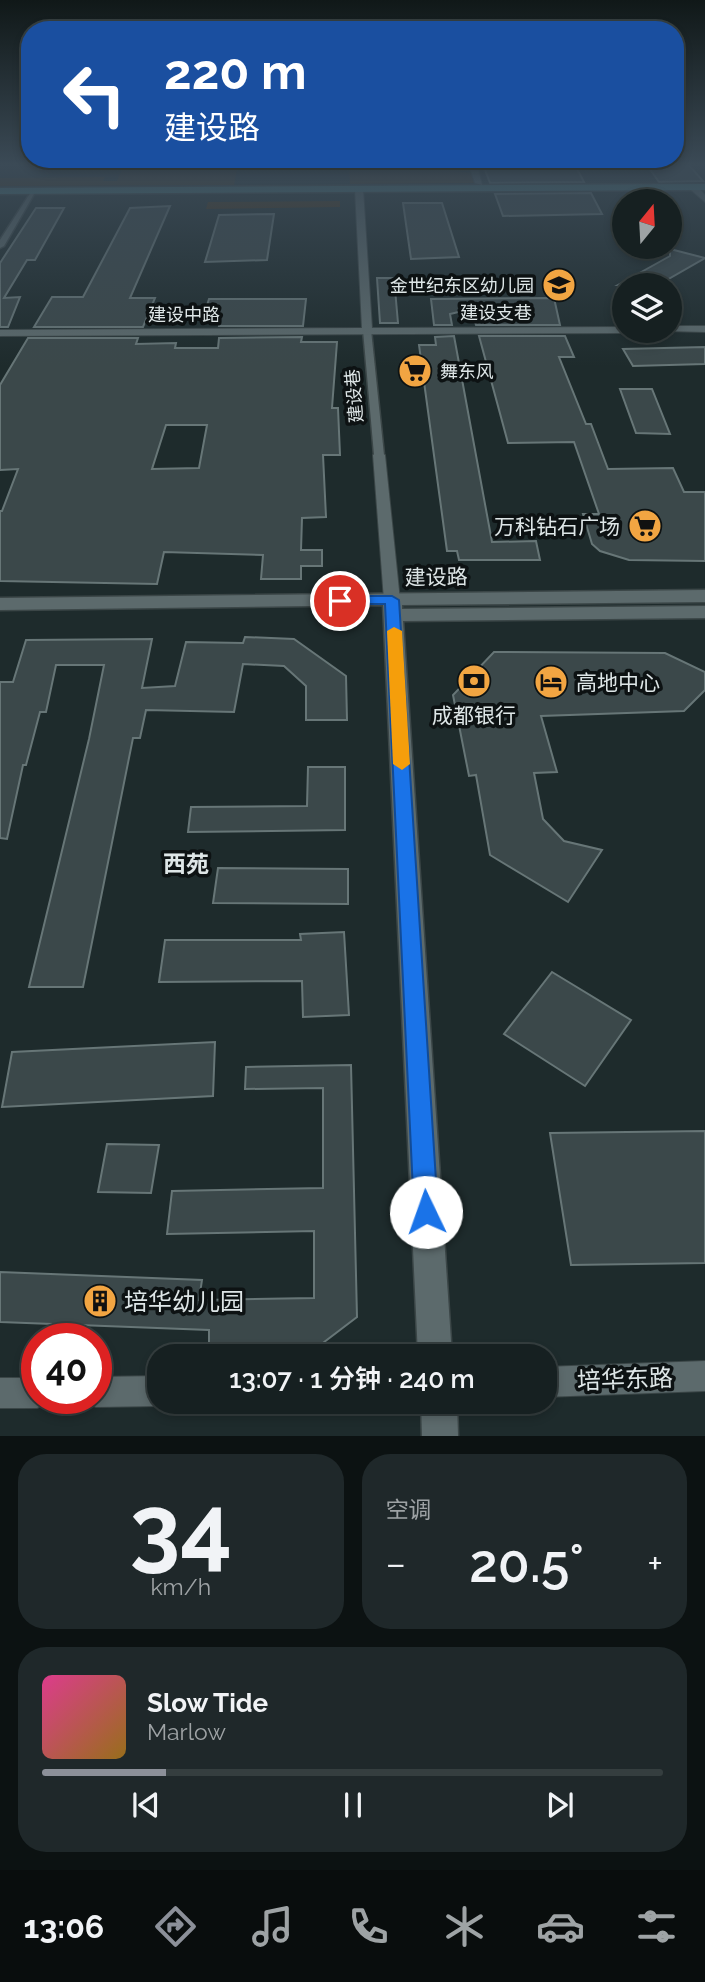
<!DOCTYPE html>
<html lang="zh">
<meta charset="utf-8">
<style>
:root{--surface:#162021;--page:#1f282a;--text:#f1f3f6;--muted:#9ea3a5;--line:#353e3f;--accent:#8c9099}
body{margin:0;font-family:Raleway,"Noto Sans SC",sans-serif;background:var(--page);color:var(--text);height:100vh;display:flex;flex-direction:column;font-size:26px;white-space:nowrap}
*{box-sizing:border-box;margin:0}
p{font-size:23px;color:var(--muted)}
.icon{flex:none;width:38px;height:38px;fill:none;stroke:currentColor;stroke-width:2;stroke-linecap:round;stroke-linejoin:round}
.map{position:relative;height:1436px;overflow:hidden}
.sheet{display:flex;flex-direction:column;gap:18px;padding:18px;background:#0c1212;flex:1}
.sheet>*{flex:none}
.banner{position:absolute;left:21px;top:21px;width:663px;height:147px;border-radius:28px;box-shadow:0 4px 10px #0003,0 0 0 2px var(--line);background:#1a4fa0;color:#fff;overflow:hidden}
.needle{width:46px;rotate:18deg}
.fabs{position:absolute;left:612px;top:189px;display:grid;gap:14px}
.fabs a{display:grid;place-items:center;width:70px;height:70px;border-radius:50%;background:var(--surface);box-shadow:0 4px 10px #0003,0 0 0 2px var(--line);font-size:35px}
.speed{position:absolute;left:21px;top:1323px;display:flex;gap:14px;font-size:35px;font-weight:700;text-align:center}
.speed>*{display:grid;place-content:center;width:91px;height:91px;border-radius:50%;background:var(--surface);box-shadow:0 4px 10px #0003,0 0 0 2px var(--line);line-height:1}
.speed .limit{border:10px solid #d22;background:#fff;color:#111}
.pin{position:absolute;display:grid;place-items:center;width:60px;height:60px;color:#fff;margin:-30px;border:4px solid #fff;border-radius:50%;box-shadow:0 2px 7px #0007}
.me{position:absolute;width:77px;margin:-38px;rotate:357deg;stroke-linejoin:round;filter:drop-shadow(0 0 5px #0008)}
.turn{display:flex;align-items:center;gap:24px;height:147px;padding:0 28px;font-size:32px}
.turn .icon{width:91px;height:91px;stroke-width:2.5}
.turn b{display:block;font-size:49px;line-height:60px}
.big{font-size:52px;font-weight:600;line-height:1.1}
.sheet .widget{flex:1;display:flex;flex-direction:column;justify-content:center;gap:10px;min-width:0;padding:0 24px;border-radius:28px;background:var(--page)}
.sheet .dial{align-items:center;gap:0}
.dial b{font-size:91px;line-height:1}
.song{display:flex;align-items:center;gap:21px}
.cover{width:84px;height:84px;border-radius:10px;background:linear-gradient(135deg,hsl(330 70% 55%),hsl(40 70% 35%))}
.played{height:7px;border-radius:4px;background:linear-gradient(90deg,var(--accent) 20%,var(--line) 20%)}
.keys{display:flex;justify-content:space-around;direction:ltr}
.heat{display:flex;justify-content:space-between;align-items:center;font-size:38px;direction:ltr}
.sheet .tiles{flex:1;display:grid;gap:18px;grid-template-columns:1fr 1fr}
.widget:last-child{grid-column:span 2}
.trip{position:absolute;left:147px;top:1344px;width:410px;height:70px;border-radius:28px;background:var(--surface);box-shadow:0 4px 10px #0003,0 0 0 2px var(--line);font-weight:600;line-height:70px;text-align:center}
.tab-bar{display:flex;height:112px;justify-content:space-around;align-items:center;background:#090d0d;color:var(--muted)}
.tab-bar .icon{width:49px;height:49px}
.tab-bar .active{color:var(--accent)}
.tab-bar b{font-size:32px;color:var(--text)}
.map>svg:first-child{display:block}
.green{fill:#482f10}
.building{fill:#3b484a;stroke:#677677;stroke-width:2;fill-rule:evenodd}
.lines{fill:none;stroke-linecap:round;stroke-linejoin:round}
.pedestrian-casing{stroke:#3b4647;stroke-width:3}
.minor-casing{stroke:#3b4647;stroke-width:2}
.tertiary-casing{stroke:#3b4647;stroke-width:3}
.primary-casing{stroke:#3b4647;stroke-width:3}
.pedestrian{fill:#5c6a6c;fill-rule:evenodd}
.minor{fill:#5c6a6c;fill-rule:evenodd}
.tertiary{fill:#5c6a6c;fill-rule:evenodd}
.primary{fill:#4e8d94;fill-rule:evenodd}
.route{fill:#1a73e8;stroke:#114b97;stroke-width:2}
.slow{fill:#f59e0b}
.labels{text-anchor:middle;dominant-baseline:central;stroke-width:7;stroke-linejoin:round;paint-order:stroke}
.far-poi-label{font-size:18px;fill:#dee6e7;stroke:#0d1213;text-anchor:end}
.far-street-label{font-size:18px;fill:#dee6e7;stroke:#0d1213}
.poi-label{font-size:21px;fill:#dee6e7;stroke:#0d1213;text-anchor:end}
.street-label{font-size:21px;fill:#dee6e7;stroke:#0d1213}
.neighbourhood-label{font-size:23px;font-weight:bold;fill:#dee6e7;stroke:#0d1213}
.near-poi-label{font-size:24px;fill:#dee6e7;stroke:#0d1213;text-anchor:start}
.near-street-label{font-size:24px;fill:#dee6e7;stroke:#0d1213}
</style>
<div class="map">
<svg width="705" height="1436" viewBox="0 0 705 1436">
<rect width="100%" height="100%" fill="#1e2b2c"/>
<g class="green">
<polygon points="124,165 238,165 234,185 0,186 0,178 105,177 103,181 117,181"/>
<polygon points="349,165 468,165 470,171 456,171 471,173 474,183 350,184"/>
<polygon points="340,201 340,207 206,209 208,202"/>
</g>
<g class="building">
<polygon points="513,165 575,165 584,182 490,183 484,167"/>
<polygon points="647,165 689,165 703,181 659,182"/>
<polygon points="591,193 602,214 503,216 495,194"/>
<polygon points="403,203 442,203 459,257 411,259"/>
<polygon points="170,206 130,298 155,298 143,327 34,327 52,297 83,297 130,208"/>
<polygon points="36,208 64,208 35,260 27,260 4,298 20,297 8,327 0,327 0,263"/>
<polygon points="274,214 267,260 205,262 219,215"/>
<polygon points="670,249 705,258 658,285 618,285 670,256"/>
<polygon points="377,278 394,278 398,323 380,323"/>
<polygon points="554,298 560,325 476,325 471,309 450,314 452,325 434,325 431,299"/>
<polygon points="209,299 306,299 303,326 219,326 220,315 204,315"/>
<polygon points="454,336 492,542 536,541 540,560 459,560 457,551 447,551 419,345 436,345 435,337"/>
<polygon points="479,336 565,336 574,357 559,357 586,424 591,424 608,469 673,468 684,492 705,492 705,561 629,560 600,551 592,544 583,514 599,514 574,442 508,443"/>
<path d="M 302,337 L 301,342 L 337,342 L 332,408 L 338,408 L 340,455 L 323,455 L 326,517 L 302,518 L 301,550 L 322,550 L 322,566 L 301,566 L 301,579 L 261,579 L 263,555 L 164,552 L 157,584 L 0,581 L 0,511 L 2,511 L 18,469 L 0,470 L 0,385 L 28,338 L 138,338 L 136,344 L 176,343 L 175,348 L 218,348 L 219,338 ZM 166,425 L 207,425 L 199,468 L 152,469 Z"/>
<polygon points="705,347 705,364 633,366 623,349"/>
<polygon points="620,389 652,389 670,434 636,433"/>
<polygon points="245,637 294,639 346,676 347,720 306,720 306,686 284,666 243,664 234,712 146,710 140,738 133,738 83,987 29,987 89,739 104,665 56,665 46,712 40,712 26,765 23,765 7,839 0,838 0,682 13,682 26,640 152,639 142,688 175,686 186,642 243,643"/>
<polygon points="494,652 665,653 705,672 705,690 684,711 541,716 557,772 534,773 543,819 564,841 602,850 568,902 490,855 476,775 469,776 453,695"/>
<polygon points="308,767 345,767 345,830 188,832 191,807 307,806"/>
<polygon points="218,868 348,869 348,904 213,903"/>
<polygon points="344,932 349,1015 303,1017 302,981 159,982 165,940 301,940 300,934"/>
<polygon points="552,972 631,1020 585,1086 504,1034"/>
<polygon points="215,1042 213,1096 2,1107 12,1052"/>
<polygon points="351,1065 357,1317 311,1352 209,1356 209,1330 0,1322 0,1272 202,1280 199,1300 314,1298 314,1231 167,1234 172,1191 323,1188 323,1088 245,1089 246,1067"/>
<polygon points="705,1131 705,1263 571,1265 550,1133"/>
<polygon points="107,1144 159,1145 151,1193 98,1192"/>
</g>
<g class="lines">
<defs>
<g id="pedestrian">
<polygon points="31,192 34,194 4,246 0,248 0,240"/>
<polygon points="367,327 371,330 384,455 379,458 374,455 363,330"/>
</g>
<g id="minor">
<polygon points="469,165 477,165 482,185 475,183"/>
<polygon points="690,185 696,185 705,195 705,202 690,189"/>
<polygon points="359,187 363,189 372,328 625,327 625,331 630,331 625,333 0,336 0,330 362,328 355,189"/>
<polygon points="670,326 705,326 705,332 666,331 670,331"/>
<polygon points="379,451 385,455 400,600 392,605 384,600 373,455"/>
<polygon points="705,1361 705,1391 544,1397 544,1367"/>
<polygon points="159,1376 159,1402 169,1402 159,1406 96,1407 86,1402 84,1398 96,1398 96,1377"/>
<polygon points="0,1378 37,1378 37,1398 50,1398 47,1403 37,1408 0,1408"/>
</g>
<g id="tertiary">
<polygon points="705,590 705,602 402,605 402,609 705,606 705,618 403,621 452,1356 418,1356 383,605 0,610 0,598"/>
<polygon points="421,1402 457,1402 458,1436 422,1436"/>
</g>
<polygon id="primary" points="705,184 705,190 0,194 0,188"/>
</defs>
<use href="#pedestrian" class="pedestrian-casing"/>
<use href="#minor" class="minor-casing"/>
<use href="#tertiary" class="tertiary-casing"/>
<use href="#primary" class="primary-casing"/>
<use href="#pedestrian" class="pedestrian"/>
<use href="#minor" class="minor"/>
<use href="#tertiary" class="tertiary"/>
<use href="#primary" class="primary"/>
</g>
<linearGradient id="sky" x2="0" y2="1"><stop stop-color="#101818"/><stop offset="0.45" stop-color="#3b4a56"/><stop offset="1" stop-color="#3b4a56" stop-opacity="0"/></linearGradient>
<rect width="705" height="366" fill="url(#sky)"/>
<polygon class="route" points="340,596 392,596 399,600 438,1212 435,1220 426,1223 418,1220 414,1212 385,604 335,604 333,601"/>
<polygon class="slow" points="394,627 402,631 410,764 402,770 393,764 387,631"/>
<defs>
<symbol id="school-disc" viewBox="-11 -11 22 22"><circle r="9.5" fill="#f2a542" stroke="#0d1213"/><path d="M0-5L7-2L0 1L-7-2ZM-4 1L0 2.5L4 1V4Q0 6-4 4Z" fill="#111"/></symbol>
<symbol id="supermarket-disc" viewBox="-11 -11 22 22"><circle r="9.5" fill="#f2a542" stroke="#0d1213"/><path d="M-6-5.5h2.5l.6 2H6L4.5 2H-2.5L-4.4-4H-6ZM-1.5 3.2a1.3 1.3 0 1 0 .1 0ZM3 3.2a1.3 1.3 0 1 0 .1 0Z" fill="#111"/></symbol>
<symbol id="bank-disc" viewBox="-11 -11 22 22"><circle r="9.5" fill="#f2a542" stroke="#0d1213"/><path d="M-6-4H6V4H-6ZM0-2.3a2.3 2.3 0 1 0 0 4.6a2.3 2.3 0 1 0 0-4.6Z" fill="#111"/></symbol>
<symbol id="hotel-disc" viewBox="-11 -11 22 22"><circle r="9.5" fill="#f2a542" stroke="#0d1213"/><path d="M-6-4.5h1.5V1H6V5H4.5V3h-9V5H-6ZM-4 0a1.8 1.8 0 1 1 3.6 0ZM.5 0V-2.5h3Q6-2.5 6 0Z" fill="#111"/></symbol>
<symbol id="building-disc" viewBox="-11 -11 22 22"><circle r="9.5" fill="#f2a542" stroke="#0d1213"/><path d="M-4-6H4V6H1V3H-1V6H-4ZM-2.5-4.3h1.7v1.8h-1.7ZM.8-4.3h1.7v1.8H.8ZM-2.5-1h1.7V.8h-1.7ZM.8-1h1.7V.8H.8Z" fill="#111"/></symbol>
</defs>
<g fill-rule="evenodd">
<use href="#school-disc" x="540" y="266" width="38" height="38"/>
<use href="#supermarket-disc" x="396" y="352" width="38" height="38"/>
<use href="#supermarket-disc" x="626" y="507" width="38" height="38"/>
<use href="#bank-disc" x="455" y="662" width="38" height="38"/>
<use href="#hotel-disc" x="532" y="663" width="38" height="38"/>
<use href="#building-disc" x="81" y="1282" width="38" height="38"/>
</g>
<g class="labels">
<g class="far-poi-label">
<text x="534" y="285">金世纪东区幼儿园</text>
<text x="440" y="371" text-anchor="start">舞东风</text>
</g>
<g class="far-street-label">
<text x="496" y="312">建设支巷</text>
<text x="184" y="314">建设中路</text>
<text transform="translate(354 396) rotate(-95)">建设巷</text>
</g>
<g class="poi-label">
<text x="620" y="526">万科钻石广场</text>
<text x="576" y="682" text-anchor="start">高地中心</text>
<text x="474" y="715" text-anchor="middle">成都银行</text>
</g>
<g class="street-label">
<text transform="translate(436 577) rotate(-1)">建设路</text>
</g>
<g class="neighbourhood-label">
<text x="186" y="863">西苑</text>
</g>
<g class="near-poi-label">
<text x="124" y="1301">培华幼儿园</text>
</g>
<g class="near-street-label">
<text transform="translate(625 1379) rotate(-2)">培华东路</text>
</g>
</g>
</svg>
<div class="fabs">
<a><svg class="needle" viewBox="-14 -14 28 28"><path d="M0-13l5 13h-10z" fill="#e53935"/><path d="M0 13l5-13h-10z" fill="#9ea3a5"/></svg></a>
<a><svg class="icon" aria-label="layers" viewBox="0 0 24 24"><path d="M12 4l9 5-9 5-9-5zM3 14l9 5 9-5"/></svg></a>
</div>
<div class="speed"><div class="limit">40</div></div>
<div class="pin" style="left:340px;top:601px;background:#d93025"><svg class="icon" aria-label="arrive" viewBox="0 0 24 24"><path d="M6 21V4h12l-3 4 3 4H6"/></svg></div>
<svg class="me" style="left:426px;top:1212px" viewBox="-20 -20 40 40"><circle r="19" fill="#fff"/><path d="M0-13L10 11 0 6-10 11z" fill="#1a73e8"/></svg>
<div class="trip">13:07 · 1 分钟 · 240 m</div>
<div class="banner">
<div class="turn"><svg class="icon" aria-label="left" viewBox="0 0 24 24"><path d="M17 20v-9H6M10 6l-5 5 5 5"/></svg><div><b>220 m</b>建设路</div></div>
</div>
</div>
<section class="sheet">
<div class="tiles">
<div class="widget dial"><b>34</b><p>km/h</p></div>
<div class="widget"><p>空调</p>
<div class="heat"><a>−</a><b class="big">20.5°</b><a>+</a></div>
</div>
<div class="widget">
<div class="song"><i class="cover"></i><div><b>Slow Tide</b><p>Marlow</p></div></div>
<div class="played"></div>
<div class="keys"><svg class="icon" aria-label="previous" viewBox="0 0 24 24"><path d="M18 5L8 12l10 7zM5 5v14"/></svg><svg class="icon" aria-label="pause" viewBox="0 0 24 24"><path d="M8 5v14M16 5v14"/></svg><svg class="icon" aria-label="next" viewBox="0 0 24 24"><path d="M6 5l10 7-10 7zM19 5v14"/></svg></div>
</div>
</div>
</section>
<nav class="tab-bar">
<b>13:06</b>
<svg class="icon active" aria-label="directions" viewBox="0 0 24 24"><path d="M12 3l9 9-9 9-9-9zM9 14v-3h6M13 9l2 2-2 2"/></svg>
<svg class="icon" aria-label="music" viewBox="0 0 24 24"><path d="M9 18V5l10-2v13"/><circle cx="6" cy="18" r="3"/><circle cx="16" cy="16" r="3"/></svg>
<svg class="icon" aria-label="phone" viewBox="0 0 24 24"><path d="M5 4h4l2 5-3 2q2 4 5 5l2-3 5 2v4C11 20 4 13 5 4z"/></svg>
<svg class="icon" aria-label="climate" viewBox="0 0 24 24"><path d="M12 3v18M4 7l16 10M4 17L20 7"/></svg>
<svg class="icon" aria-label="car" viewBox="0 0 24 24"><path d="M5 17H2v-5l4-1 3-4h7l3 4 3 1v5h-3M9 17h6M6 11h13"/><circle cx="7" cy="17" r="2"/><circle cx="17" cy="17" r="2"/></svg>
<svg class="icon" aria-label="filters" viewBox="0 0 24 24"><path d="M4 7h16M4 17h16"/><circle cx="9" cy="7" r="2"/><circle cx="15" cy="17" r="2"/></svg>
</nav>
